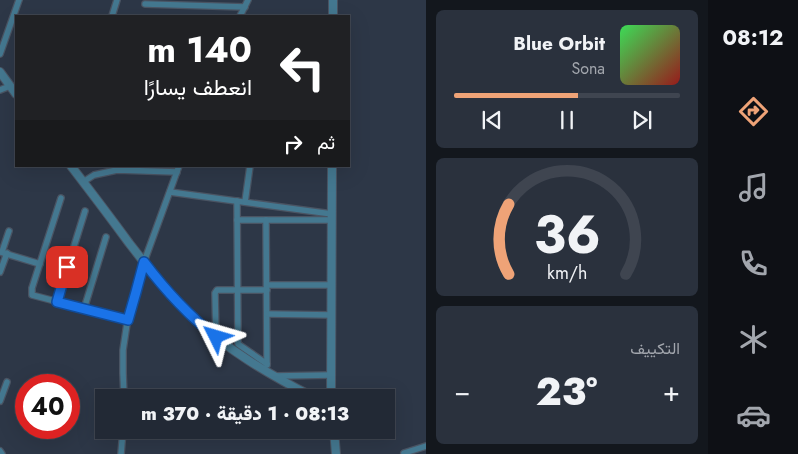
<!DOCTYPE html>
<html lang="ar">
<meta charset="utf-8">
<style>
:root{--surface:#222935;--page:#2a313d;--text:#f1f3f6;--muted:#a2a6ad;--line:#3f4550;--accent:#efa377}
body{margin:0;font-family:Jost,Vazirmatn,sans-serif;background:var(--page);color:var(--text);direction:rtl;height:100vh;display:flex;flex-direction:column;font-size:19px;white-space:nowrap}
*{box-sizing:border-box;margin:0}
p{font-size:16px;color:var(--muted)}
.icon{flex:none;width:28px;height:28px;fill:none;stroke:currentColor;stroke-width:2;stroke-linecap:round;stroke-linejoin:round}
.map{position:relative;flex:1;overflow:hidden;direction:ltr}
.sheet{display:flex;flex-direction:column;gap:10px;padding:10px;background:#13171d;width:282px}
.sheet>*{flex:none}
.banner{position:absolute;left:15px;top:15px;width:335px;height:152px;border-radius:0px;box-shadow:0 5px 20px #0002,0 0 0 1px var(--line);direction:rtl;background:#202124;color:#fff;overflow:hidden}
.speed{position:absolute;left:15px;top:374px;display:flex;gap:10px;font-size:25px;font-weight:700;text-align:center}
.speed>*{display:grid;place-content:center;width:65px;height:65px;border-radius:50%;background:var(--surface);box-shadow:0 5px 20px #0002,0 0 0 1px var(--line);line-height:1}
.speed .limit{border:8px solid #d22;background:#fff;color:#111}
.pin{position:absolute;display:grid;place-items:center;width:42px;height:42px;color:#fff;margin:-21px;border-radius:10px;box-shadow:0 2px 8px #0006}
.me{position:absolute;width:55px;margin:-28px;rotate:310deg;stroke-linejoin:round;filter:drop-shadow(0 0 4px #0008)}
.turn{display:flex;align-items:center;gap:18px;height:105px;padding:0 15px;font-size:22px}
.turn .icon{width:65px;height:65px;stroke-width:2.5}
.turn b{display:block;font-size:35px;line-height:42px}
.then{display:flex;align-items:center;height:48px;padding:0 15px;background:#0003;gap:10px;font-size:19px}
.big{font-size:38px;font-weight:800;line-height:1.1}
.sheet .card{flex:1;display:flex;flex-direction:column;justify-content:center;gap:8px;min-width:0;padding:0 18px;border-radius:8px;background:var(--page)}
.sheet .dial{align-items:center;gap:0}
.dial svg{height:130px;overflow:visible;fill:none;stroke:var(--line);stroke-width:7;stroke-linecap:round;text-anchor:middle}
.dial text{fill:var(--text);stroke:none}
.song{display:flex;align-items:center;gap:15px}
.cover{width:60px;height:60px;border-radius:8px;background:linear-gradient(135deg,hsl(130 70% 55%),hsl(0 70% 35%))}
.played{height:5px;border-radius:2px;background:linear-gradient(90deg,var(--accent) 55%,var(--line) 55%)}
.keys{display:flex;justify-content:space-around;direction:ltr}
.heat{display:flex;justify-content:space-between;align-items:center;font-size:28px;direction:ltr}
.trip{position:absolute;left:95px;top:389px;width:300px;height:50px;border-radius:0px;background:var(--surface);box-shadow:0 5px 20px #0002,0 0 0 1px var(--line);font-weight:800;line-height:50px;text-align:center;direction:rtl}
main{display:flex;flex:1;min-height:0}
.menu{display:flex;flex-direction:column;width:90px;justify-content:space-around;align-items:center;background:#0e1015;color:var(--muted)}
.menu .icon{width:35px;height:35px}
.menu .on{color:var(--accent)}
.menu b{font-size:22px;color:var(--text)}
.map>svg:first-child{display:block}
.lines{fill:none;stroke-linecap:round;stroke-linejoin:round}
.minor-casing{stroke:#4a5463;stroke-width:8}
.tertiary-casing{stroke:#4a5463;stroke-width:10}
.minor{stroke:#447890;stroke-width:5.5}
.tertiary{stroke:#447890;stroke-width:8}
.route-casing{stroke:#114b97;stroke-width:12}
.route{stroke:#1a73e8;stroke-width:9}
</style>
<main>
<nav class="menu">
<b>08:12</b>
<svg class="icon on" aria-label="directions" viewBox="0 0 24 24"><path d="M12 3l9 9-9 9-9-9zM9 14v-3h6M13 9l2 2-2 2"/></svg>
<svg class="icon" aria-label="music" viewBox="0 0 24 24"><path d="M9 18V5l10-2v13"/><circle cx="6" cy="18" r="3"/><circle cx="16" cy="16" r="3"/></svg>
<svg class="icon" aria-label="phone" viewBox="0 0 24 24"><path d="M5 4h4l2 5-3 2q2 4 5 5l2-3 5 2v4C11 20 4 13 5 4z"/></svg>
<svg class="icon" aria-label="climate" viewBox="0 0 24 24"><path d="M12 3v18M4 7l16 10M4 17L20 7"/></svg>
<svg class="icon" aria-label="car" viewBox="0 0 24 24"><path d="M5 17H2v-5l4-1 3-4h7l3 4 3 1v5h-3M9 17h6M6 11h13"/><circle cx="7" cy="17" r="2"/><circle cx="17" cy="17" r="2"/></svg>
</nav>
<section class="sheet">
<div class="card">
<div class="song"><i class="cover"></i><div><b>Blue Orbit</b><p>Sona</p></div></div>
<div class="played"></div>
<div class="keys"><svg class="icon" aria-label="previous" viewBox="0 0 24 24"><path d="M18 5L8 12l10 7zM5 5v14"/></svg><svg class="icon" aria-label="pause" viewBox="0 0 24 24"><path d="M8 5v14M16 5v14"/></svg><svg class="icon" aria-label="next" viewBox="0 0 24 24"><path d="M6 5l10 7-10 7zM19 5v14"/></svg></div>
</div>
<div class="card dial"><svg viewBox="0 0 100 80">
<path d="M14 69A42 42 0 1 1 86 69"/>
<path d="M14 69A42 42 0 0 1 14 26" stroke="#efa377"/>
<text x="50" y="56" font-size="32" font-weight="700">36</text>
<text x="50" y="72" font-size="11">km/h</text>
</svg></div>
<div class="card"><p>التكييف</p>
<div class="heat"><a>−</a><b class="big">23°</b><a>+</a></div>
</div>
</section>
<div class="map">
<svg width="426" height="454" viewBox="0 0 426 454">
<rect width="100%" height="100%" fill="#2d3747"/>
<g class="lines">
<defs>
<g id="minor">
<polyline points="145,4 245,7"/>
<polyline points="112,16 117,0"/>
<polyline points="240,16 248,0"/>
<polyline points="0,54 19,0"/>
<polyline points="0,90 10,86"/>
<polyline points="83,182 94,175 117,170 177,172"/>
<polyline points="170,192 332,214"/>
<polyline points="61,198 32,288 32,295 127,320"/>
<polyline points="237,201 238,344 267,364"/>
<polyline points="245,202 250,166"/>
<polyline points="237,220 332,220"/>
<polyline points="266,220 267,365"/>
<polyline points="0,252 40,264"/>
<polyline points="2,252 9,231"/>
<polyline points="0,272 7,253"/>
<polyline points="267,285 332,285"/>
<polyline points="57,301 85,211"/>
<polyline points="84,309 106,237"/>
<polyline points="267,314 332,315"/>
<polyline points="216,337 215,293 217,290 267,290"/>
<polyline points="276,376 331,375"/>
<polyline points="124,398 123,373 123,350 128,317 136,292 144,262 179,166"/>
<polyline points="0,401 7,382"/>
<polyline points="0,451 2,454"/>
<polyline points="121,454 123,430"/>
<polyline points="405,454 404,453 426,446"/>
</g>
<g id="tertiary">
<polyline points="333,16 333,0"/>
<polyline points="0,72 16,94"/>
<path d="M 71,166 C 91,192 110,217 129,243 C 148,267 166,292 188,313 C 225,349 270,375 315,398"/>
<polyline points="331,398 332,166"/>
<polyline points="334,430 336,454"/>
</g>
</defs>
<use href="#minor" class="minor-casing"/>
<use href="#tertiary" class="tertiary-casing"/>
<use href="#minor" class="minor"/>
<use href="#tertiary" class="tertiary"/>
</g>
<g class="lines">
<defs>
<path id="route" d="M 67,267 L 57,302 L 128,320 L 136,292 L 144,262 C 165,290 188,315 216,337"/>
</defs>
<use href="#route" class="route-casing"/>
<use href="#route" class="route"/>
</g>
</svg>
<div class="speed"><div class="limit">40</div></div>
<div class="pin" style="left:67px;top:267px;background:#d93025"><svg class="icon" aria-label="arrive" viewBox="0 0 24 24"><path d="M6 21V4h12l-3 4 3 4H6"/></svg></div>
<svg class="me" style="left:216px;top:337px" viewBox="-20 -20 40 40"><path d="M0-17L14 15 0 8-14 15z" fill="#1a73e8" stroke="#fff" stroke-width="4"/></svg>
<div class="trip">08:13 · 1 دقيقة · 370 m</div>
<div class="banner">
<div class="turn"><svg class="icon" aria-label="left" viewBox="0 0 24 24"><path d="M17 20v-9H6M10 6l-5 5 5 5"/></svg><div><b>140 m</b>انعطف يسارًا</div></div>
<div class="then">ثم<svg class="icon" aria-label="right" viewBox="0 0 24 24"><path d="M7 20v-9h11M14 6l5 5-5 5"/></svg></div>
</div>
</div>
</main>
